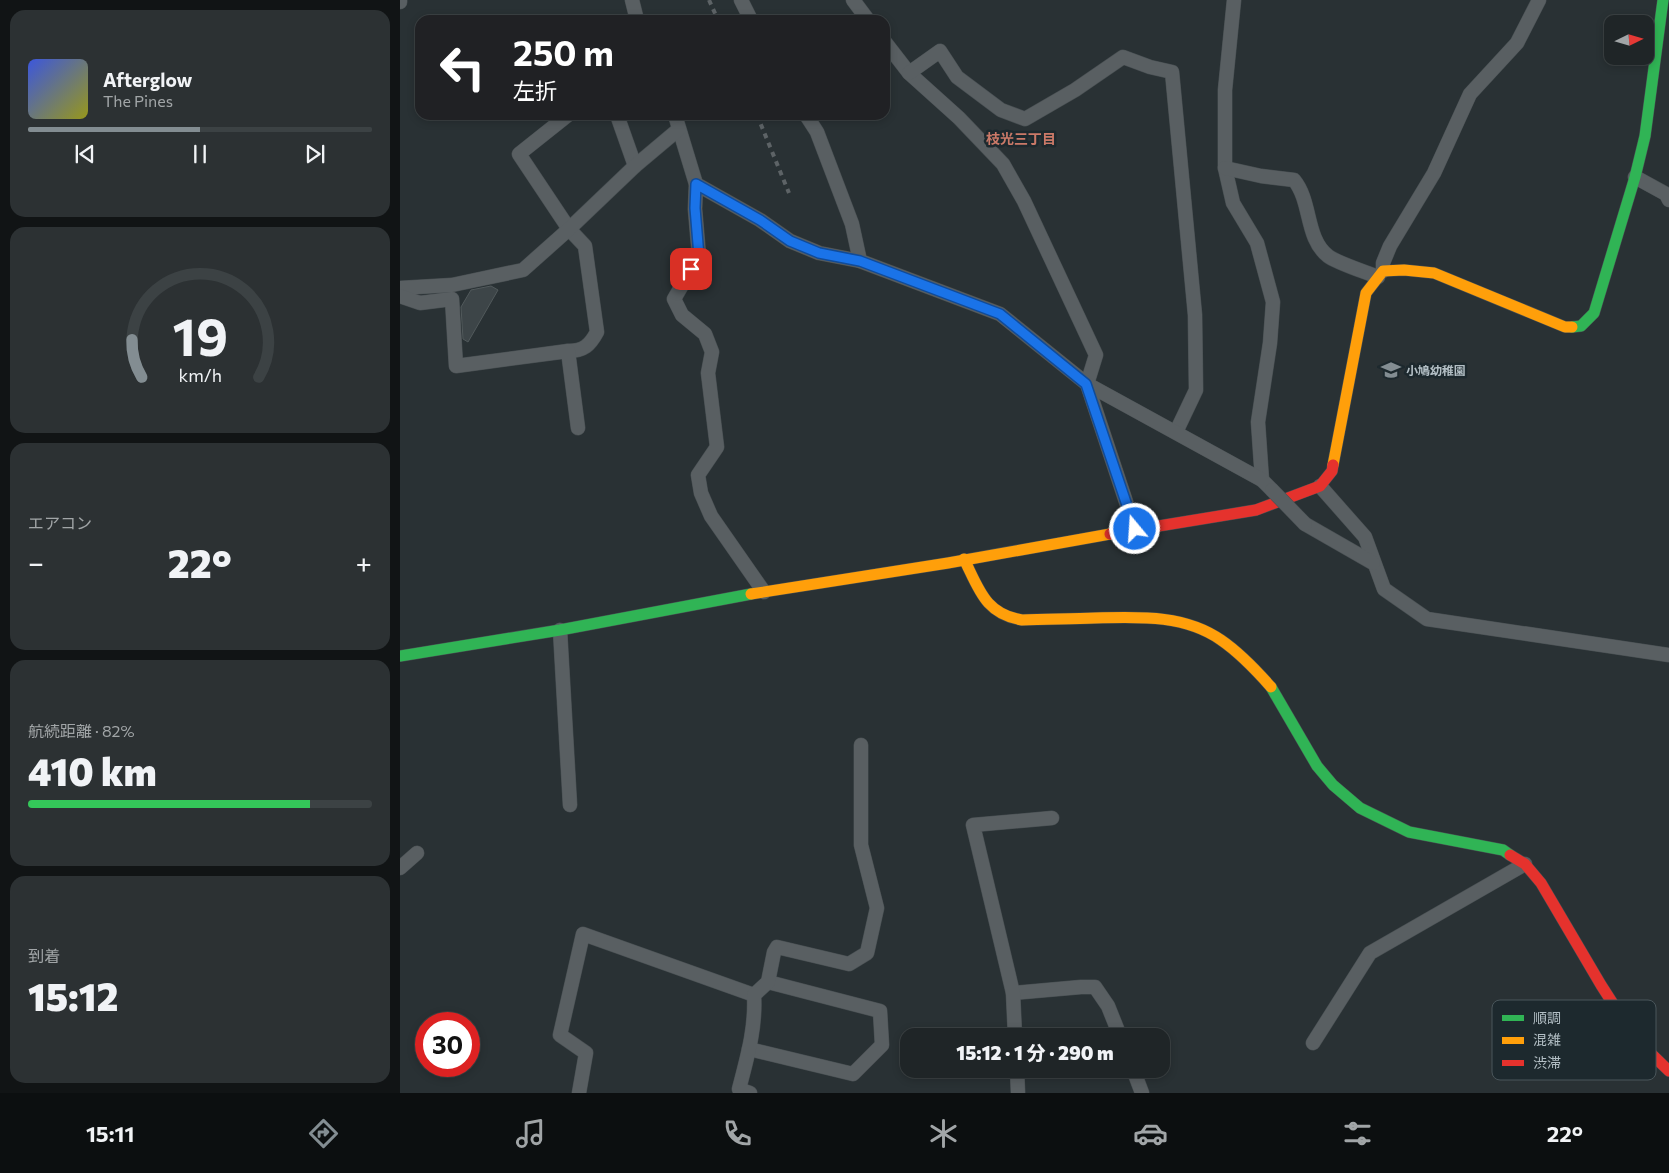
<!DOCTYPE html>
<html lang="ja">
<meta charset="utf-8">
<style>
:root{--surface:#1f2527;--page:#2c3133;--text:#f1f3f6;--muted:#a1a5a7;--line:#3c4244;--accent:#838d92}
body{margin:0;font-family:Commissioner,"Noto Sans JP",sans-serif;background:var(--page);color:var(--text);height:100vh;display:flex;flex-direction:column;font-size:19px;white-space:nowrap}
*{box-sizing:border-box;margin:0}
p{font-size:16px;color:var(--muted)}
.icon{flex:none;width:28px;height:28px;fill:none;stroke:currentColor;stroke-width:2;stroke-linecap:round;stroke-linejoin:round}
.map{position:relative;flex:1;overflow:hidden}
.drawer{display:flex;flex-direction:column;gap:10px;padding:10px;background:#111415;width:400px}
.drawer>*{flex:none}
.hud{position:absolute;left:15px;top:15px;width:475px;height:105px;border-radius:15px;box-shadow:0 2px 8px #0003,0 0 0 1px var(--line);background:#202124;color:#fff;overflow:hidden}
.needle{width:32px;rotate:85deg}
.fabs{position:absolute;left:1204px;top:15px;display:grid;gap:10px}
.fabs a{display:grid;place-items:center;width:50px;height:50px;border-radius:10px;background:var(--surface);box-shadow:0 2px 8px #0003,0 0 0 1px var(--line);font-size:25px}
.speed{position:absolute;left:15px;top:1012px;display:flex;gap:10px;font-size:25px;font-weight:700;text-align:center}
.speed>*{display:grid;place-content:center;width:65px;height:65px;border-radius:50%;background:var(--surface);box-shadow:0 2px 8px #0003,0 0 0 1px var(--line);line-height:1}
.speed .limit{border:8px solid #d22;background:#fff;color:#111}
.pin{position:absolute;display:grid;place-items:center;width:42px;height:42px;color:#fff;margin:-21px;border-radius:10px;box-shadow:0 2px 8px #0006}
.me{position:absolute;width:55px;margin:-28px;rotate:342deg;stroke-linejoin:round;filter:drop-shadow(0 0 4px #0008)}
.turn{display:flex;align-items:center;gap:18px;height:105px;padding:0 15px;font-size:22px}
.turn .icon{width:65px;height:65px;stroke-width:2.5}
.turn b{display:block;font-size:35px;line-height:42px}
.big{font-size:38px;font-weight:800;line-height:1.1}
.drawer .tile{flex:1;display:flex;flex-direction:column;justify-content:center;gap:8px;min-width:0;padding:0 18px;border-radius:15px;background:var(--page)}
.drawer .dial{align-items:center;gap:0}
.dial svg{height:130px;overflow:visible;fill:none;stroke:var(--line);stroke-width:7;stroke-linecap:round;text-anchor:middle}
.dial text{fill:var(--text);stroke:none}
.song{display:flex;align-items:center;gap:15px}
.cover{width:60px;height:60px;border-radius:8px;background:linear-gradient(135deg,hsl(230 70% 55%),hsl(60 70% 35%))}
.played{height:5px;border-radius:2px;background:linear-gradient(90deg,var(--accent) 50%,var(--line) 50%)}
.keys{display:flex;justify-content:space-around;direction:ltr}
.heat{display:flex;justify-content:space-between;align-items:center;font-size:28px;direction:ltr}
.charge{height:8px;border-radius:4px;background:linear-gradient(90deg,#34c759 82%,var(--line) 0)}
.trip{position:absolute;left:500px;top:1028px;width:270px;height:50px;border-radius:15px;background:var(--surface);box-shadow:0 2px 8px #0003,0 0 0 1px var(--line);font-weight:800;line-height:50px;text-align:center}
.dock{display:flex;height:80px;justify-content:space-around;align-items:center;background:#0c0f10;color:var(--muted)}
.dock .icon{width:35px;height:35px}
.dock .active{color:var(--accent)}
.dock b{font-size:22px;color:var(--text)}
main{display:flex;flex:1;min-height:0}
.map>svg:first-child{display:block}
.building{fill:#3d4548;stroke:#51595b}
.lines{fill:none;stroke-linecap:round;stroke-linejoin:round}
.street-casing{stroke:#474e51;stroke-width:15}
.fast-casing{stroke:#474e51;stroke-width:12}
.slow-casing{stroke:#474e51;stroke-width:12}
.jam-casing{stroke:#474e51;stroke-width:12}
.street{stroke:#595f62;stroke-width:14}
.fast{stroke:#30b455;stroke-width:11}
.slow{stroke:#ff9f0a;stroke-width:11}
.jam{stroke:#e5322d;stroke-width:11}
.rail{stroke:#5d6366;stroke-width:4;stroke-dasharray:5 5;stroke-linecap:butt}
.street-bridge-casing{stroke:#474e51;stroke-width:15;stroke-linecap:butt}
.street-bridge{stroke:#595f62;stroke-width:14}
.route-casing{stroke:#114b97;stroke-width:12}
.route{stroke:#1a73e8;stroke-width:9}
.labels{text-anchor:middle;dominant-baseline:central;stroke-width:5;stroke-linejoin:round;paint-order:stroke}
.poi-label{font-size:12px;font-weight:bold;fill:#b3bfc5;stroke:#1d292e;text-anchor:start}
.neighbourhood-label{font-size:14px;font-weight:bold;fill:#ca7968;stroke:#1d292e}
.key{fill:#1d292e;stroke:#4a565b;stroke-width:1}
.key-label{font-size:14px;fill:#b3bfc5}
</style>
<main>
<section class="drawer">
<div class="tile">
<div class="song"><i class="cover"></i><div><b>Afterglow</b><p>The Pines</p></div></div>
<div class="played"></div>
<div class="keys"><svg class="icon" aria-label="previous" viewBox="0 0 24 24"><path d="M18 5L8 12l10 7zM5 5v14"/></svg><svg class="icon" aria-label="pause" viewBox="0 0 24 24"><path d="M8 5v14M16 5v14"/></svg><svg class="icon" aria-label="next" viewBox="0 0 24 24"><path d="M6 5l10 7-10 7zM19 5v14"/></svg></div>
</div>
<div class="tile dial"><svg viewBox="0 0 100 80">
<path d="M14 69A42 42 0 1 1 86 69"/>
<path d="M14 69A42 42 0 0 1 8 46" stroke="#838d92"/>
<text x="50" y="56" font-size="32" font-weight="700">19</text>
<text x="50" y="72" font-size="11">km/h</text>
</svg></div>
<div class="tile"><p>エアコン</p>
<div class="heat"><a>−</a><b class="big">22°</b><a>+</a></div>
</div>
<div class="tile"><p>航続距離 · 82%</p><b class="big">410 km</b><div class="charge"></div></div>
<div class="tile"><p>到着</p><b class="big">15:12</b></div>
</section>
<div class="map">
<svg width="1269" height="1093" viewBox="0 0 1269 1093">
<rect width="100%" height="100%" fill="#293134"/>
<polygon class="building" points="91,286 98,290 68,342 63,339 61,307 71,290"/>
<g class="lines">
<defs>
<g id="street">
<polyline points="232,0 237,20"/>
<polyline points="341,0 351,20"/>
<polyline points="453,0 468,20"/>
<polyline points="834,0 825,90 825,168 833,203 857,243 873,302 870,343 858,422 862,480"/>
<polyline points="0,2 0,0"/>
<polyline points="485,42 509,73 559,118 603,164 624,201 696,355 687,384 735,529"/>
<polyline points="509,73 540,51 557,77 601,110 625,119 675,90 723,57 750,67 772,72 795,315 796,390 776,432"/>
<path d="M 168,115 L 119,154 L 169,229 L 185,246 L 197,332 C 190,345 184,351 168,351"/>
<polyline points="217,115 235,166"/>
<polyline points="275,115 296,184 295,209 299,256 274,299 282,315 305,334 312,352 308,373 317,447 298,475 301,493 311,516 364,592"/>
<polyline points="406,115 417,132 452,224 460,261"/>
<path d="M 825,168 L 861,176 L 894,180 C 912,202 905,238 928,256 C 937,263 966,272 978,277"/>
<polyline points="1235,177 1266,194 1269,200"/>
<polyline points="296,184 360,220 390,241 419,253 460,261 600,314 687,384 862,480 872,490"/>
<polyline points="983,271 983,263 990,246 1034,173 1070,94 1117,43 1139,0"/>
<polyline points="0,288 52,285 123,270 169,229 235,166 279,129"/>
<polyline points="0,296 20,303 52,299 56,366 168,351 178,428"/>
<polyline points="920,486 965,537 984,589 1027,619 1269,655"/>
<polyline points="905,524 973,563"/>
<polyline points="160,630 170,805"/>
<polyline points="0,868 17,853"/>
<polyline points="613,993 681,987 695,987 708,1006 720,1036"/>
<polyline points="615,1036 613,993 573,825 652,818"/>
<polyline points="913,1043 970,953 1125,864"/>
<polyline points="349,1049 453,1074 482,1045 480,1011 368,982"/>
<polyline points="617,1069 618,1093"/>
<polyline points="733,1069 742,1093"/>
<polyline points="179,1093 186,1053 160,1035 183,934 354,995"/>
<path d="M 350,1093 L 339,1089 C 347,1058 356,1028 354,995 L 368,982 L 374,952 L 377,947 L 449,964 L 467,953 L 477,908 L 461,845 L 461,745"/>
</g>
<g id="fast">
<polyline points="1172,327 1181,326 1194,313 1235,177 1245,136 1263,0"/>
<polyline points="0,656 160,630 351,594"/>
<polyline points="871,687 917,766 933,785 960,808 1009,832 1103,850 1110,855"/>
</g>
<g id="slow">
<polyline points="933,465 966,293 983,271 1004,270 1034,273 1165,327 1172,327"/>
<path d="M 564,559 C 579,589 585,614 622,620 C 646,619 671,619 695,618 C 737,617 784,614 821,640 C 840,653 856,670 871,687"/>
<polyline points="351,594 548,563 710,534"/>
</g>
<g id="jam">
<polyline points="710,534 856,510 920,486 932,471 933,465"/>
<polyline points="1110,855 1125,864 1141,883 1201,985 1235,1038 1269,1071"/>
</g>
</defs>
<use href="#street" class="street-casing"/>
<use href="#fast" class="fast-casing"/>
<use href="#slow" class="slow-casing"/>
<use href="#jam" class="jam-casing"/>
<use href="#street" class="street"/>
<use href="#fast" class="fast"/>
<use href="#slow" class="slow"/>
<use href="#jam" class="jam"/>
<g class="rail">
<polyline points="309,0 318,20"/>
<polyline points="357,115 389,193"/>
</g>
<defs>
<polyline id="street-bridge" points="872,490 905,524"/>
</defs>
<use href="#street-bridge" class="street-bridge-casing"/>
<use href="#street-bridge" class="street-bridge"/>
</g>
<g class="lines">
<defs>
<polyline id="route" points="291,269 299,256 295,208 296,184 360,220 390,241 419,253 460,261 600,314 686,384 735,529"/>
</defs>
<use href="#route" class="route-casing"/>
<use href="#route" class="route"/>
</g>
<defs>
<symbol id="school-bare" viewBox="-9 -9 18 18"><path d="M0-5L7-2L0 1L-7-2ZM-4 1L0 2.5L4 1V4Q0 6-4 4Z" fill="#838d92" stroke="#1d292e" stroke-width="2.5" paint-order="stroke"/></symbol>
</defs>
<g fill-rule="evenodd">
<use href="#school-bare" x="977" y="356" width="28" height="28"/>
</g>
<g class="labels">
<g class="poi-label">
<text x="1006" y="370">小鳩幼稚園</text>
</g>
<g class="neighbourhood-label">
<text x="621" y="138">枝光三丁目</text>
</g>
</g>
<rect x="1092" y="1000" width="164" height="80" rx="8" class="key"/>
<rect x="1102" y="1015" width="22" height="6" fill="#30b455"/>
<rect x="1102" y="1037" width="22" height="7" fill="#ff9f0a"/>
<rect x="1102" y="1060" width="22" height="6" fill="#e5322d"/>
<g class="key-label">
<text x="1133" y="1023">順調</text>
<text x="1133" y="1045">混雑</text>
<text x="1133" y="1068">渋滞</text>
</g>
</svg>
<div class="fabs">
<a><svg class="needle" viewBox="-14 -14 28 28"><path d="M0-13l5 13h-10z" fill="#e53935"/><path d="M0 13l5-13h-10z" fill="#a1a5a7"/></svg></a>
</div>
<div class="speed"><div class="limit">30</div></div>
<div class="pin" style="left:291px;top:269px;background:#d93025"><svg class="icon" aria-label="arrive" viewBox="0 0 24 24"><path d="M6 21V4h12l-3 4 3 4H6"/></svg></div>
<svg class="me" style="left:735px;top:529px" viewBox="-20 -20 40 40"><circle r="17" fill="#1a73e8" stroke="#fff" stroke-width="3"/><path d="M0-11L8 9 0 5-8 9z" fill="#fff"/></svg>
<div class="trip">15:12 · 1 分 · 290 m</div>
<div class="hud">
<div class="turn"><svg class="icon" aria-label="left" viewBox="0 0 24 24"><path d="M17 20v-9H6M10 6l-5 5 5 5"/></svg><div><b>250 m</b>左折</div></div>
</div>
</div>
</main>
<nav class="dock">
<b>15:11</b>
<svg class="icon active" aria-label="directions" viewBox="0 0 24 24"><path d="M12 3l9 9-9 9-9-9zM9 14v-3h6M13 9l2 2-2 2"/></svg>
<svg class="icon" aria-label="music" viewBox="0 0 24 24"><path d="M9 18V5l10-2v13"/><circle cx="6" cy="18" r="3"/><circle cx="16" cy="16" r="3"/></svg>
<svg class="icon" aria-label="phone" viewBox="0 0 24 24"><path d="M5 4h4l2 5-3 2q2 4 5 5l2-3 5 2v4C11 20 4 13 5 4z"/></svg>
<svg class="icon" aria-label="climate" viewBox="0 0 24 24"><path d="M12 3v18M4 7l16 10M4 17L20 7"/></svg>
<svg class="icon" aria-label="car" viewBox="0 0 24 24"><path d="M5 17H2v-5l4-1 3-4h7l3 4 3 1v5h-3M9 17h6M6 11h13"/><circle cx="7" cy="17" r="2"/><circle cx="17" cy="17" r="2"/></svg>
<svg class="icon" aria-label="filters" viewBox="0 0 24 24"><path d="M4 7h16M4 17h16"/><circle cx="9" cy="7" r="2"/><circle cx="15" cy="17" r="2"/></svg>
<b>22°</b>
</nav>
